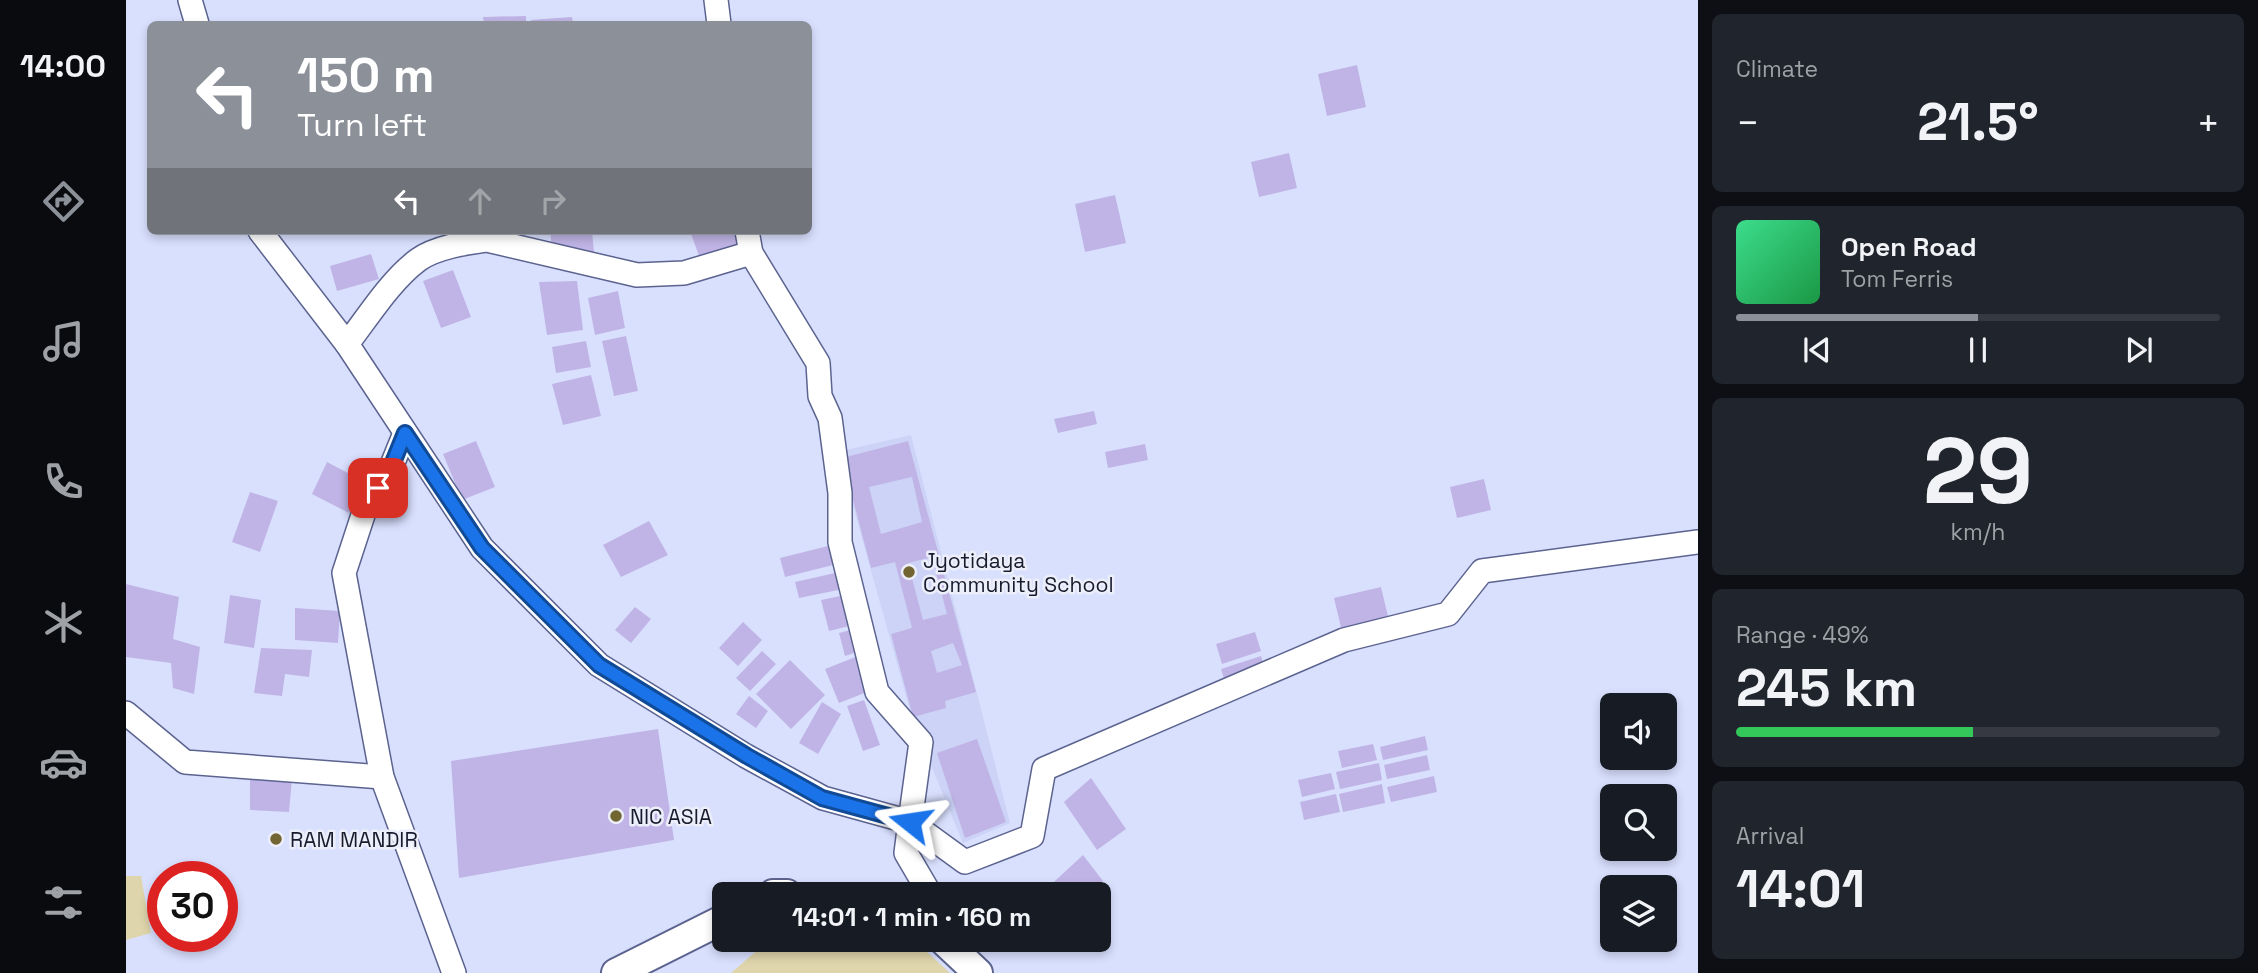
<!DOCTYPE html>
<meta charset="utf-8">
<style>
:root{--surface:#171b24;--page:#20242c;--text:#f1f3f6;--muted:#9ea1a6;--line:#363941;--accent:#8c9099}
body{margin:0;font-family:"Space Grotesk",sans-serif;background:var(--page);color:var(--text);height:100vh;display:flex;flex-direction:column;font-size:26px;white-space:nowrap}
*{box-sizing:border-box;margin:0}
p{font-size:23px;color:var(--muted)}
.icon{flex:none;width:38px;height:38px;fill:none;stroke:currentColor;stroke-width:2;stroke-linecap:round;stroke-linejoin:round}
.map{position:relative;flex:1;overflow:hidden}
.panel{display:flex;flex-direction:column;gap:14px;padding:14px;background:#0d0f14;width:560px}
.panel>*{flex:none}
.banner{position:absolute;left:21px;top:21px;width:665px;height:214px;border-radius:10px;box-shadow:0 4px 10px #0003;background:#8c9099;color:#fff;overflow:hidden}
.fabs{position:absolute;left:1474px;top:693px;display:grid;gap:14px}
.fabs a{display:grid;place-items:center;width:77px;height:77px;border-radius:10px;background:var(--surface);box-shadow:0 4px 10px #0003;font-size:35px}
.speed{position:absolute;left:21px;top:861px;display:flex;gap:14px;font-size:35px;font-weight:700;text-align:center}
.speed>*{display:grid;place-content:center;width:91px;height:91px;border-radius:50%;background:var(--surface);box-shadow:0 4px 10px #0003;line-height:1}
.speed .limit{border:10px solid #d22;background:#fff;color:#111}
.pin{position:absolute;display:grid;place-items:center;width:60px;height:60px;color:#fff;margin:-30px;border-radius:14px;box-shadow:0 4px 10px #0006}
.me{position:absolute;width:77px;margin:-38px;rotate:285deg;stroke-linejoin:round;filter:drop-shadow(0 0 5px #0008)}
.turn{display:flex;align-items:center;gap:24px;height:147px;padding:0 35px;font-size:32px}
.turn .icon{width:91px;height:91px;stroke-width:2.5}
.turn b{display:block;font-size:49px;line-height:60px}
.lanes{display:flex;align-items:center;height:66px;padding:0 35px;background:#0003;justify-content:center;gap:35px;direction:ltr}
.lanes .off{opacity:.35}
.big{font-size:52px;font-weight:700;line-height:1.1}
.panel .card{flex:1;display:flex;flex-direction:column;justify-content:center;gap:10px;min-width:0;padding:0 24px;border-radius:10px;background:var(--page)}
.panel .dial{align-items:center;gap:0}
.dial b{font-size:91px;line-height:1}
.song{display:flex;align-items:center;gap:21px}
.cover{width:84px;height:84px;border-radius:10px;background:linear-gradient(135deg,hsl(150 70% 55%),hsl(140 70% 35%))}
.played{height:7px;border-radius:4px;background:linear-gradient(90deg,var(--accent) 50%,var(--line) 50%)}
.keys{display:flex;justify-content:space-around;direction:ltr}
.heat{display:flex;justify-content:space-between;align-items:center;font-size:38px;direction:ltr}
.charge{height:10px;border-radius:5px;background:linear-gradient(90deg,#34c759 49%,var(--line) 0)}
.trip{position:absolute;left:586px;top:882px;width:399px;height:70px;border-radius:10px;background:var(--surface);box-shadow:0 4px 10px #0003;font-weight:700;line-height:70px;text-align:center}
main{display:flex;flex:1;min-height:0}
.menu{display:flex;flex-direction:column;width:126px;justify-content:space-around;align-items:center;background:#090b0e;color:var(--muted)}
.menu .icon{width:49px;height:49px}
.menu .current{color:var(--accent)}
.menu b{font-size:32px;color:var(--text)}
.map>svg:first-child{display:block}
.built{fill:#ccd3f6}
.green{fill:#dfd5ac}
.building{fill:#c0b4e6;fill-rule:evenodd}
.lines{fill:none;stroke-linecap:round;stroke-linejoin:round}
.minor-casing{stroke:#5b638f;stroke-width:26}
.tertiary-casing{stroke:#5b638f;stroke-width:32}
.minor{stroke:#fff;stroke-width:23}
.tertiary{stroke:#fff;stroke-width:28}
.route-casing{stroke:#114b97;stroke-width:18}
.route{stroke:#1a73e8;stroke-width:12}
.poi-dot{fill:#726532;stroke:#eceef9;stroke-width:2.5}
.labels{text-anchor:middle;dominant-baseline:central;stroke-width:5;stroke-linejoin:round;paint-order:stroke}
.poi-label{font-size:21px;fill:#171b2d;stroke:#eceef9;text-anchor:start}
</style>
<main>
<nav class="menu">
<b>14:00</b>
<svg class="icon current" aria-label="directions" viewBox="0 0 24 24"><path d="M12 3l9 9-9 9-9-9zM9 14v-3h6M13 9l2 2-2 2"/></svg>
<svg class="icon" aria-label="music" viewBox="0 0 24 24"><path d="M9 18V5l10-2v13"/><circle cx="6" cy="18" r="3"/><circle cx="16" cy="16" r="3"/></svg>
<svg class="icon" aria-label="phone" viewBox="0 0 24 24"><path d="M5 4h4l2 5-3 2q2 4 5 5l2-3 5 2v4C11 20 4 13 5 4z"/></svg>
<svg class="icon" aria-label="climate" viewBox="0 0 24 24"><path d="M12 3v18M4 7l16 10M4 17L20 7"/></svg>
<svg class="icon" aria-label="car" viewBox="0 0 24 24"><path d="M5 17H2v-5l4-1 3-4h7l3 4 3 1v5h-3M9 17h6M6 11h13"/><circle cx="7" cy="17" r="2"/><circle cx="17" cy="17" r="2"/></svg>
<svg class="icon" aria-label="filters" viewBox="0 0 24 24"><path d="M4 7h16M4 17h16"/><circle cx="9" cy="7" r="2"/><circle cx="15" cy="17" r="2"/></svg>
</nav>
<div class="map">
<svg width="1572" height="973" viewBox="0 0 1572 973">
<rect width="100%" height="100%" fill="#d9e0fe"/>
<polygon class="built" points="785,435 884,823 837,843 787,721 712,452"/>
<g class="green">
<polygon points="0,876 15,876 25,933 0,940"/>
<polygon points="643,940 788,940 824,973 605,973"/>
</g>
<g class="building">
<polygon points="400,16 400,24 358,24 357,17"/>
<polygon points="446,17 447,24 406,24 405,20"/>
<polygon points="1231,65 1240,107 1201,116 1192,74"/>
<polygon points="1163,153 1171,188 1133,197 1125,162"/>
<polygon points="989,195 1000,243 959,252 949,204"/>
<polygon points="424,231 466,231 468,252 427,256"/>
<polygon points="564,231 611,231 619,252 577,267"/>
<polygon points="245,254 253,279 211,291 204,266"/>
<polygon points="327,270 345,317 315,328 297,281"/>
<polygon points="451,281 457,330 421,335 413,282"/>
<polygon points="492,291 499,328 469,335 462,298"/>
<polygon points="500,336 512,391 488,396 476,341"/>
<polygon points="460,341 465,367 430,373 426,347"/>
<polygon points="465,375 475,416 437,425 426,384"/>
<polygon points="968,411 971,424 932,433 928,419"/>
<polygon points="350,441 369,487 336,500 317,454"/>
<path d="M 782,441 L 850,692 L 819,701 L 820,708 L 787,717 L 765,634 L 786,628 L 769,562 L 745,568 L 716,458 ZM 786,477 L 796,522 L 755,534 L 743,487 ZM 806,557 L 821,614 L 797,620 L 782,563 ZM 827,643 L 836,665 L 811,673 L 805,651 Z"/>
<polygon points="1019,444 1022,460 982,468 979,452"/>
<polygon points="201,462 239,482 223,513 186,494"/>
<polygon points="1358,479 1365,510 1331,518 1324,487"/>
<polygon points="124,492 152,501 134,552 106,542"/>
<polygon points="523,521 542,555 495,577 477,545"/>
<polygon points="706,545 711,564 659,577 654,558"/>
<polygon points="718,571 722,588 673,598 669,582"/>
<polygon points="0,584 53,597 47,639 74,647 68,694 47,688 45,663 0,657"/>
<polygon points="1255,587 1265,629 1218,640 1208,598"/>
<polygon points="724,594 731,624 703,631 695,600"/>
<polygon points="104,595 135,600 128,648 98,643"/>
<polygon points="509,607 525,619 505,643 489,630"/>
<polygon points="169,608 214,611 212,643 169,640"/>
<polygon points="617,622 636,640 612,666 593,648"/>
<polygon points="728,629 734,651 719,656 713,633"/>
<polygon points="1129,632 1135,651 1096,664 1090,644"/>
<polygon points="135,648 186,650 183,677 159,674 156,696 128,693"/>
<polygon points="636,651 650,664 624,691 610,678"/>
<polygon points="732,656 746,690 713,703 699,669"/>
<polygon points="1135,656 1141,675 1101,688 1095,669"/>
<polygon points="664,660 699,695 665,729 630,694"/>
<polygon points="623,696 642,711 630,728 610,714"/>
<polygon points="738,700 754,745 737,751 721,706"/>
<polygon points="696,702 715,714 692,754 673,743"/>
<polygon points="532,729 548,840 333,878 325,761"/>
<polygon points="1299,736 1302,750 1257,760 1254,747"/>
<polygon points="851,739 880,822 839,838 811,753"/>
<polygon points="1247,744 1251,760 1216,768 1212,751"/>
<polygon points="1301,755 1304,770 1261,779 1258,765"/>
<polygon points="1253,763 1256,780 1214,789 1210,772"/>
<polygon points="1205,773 1209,789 1176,797 1172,780"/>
<polygon points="1308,776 1311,792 1265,802 1261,787"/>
<polygon points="124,778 166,779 163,812 124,810"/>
<polygon points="965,778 1000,829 971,850 938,802"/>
<polygon points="1256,784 1259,803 1217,812 1213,794"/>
<polygon points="1210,794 1214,812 1178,820 1174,802"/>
<polygon points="957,855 977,881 964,894 915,894"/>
</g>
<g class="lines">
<defs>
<g id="minor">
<polyline points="64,0 71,24"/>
<polyline points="590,0 593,24"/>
<polyline points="134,231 221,344 356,548 473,665 620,756 697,798 784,822 780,853 804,894"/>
<polyline points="621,231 625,253 692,363 694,396 704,418 714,493 714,542 751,692 795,742 784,822 839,862 906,836 918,769 1218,640 1322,614 1356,571 1572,542"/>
<path d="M 221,344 C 242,317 264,281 292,260 C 310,247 340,243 361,240 L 511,275 L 558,273 L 625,253"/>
<polyline points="279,433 266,465 238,512 218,573 256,777 328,973"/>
<polyline points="0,713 59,762 256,777"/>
</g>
<g id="tertiary">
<polyline points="647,894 661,894"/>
<polyline points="817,940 852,973"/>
<polyline points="490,973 598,919"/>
</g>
</defs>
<use href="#minor" class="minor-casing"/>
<use href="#tertiary" class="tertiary-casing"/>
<use href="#minor" class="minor"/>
<use href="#tertiary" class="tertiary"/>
</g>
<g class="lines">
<defs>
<polyline id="route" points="252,488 266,465 279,433 356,548 473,665 621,756 696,798 784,822"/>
</defs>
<use href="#route" class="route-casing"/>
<use href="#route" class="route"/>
</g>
<g class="poi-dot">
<circle cx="783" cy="572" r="7"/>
<circle cx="490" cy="816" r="7"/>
<circle cx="150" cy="839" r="7"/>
</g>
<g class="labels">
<g class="poi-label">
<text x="797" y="560">Jyotidaya<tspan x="797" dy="24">Community School</tspan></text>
<text x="504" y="816">NIC ASIA</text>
<text x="164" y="839">RAM MANDIR</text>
</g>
</g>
</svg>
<div class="fabs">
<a><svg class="icon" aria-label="sound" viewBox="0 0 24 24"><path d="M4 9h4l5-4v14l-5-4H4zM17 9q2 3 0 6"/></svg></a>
<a><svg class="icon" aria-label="search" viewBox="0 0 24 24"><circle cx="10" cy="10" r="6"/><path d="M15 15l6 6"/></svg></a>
<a><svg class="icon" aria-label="layers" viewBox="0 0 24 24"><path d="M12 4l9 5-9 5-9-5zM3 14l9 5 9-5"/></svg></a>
</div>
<div class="speed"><div class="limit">30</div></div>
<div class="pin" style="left:252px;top:488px;background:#d93025"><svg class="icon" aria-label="arrive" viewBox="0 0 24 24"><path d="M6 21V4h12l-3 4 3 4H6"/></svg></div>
<svg class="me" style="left:784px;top:822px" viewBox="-20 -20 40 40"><path d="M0-17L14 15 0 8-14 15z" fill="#1a73e8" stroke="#fff" stroke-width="4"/></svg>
<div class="trip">14:01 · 1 min · 160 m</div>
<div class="banner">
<div class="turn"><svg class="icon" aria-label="left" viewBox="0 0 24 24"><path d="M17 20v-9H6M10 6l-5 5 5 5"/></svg><div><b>150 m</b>Turn left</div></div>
<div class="lanes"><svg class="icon" aria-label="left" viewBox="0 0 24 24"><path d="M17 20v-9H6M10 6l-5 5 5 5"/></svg><svg class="icon off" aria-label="ahead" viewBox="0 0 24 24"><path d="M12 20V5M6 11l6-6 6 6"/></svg><svg class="icon off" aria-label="right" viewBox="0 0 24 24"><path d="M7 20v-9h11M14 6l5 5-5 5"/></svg></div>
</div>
</div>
<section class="panel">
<div class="card"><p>Climate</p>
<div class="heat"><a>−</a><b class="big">21.5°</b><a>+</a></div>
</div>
<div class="card">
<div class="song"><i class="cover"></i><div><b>Open Road</b><p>Tom Ferris</p></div></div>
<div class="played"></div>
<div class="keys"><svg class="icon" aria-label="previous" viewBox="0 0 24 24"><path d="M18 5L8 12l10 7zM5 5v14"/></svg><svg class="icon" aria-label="pause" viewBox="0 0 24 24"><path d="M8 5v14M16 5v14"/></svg><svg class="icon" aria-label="next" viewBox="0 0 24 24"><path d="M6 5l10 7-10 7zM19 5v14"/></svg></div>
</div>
<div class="card dial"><b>29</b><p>km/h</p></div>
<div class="card"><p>Range · 49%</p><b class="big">245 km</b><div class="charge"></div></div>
<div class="card"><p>Arrival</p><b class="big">14:01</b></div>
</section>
</main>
